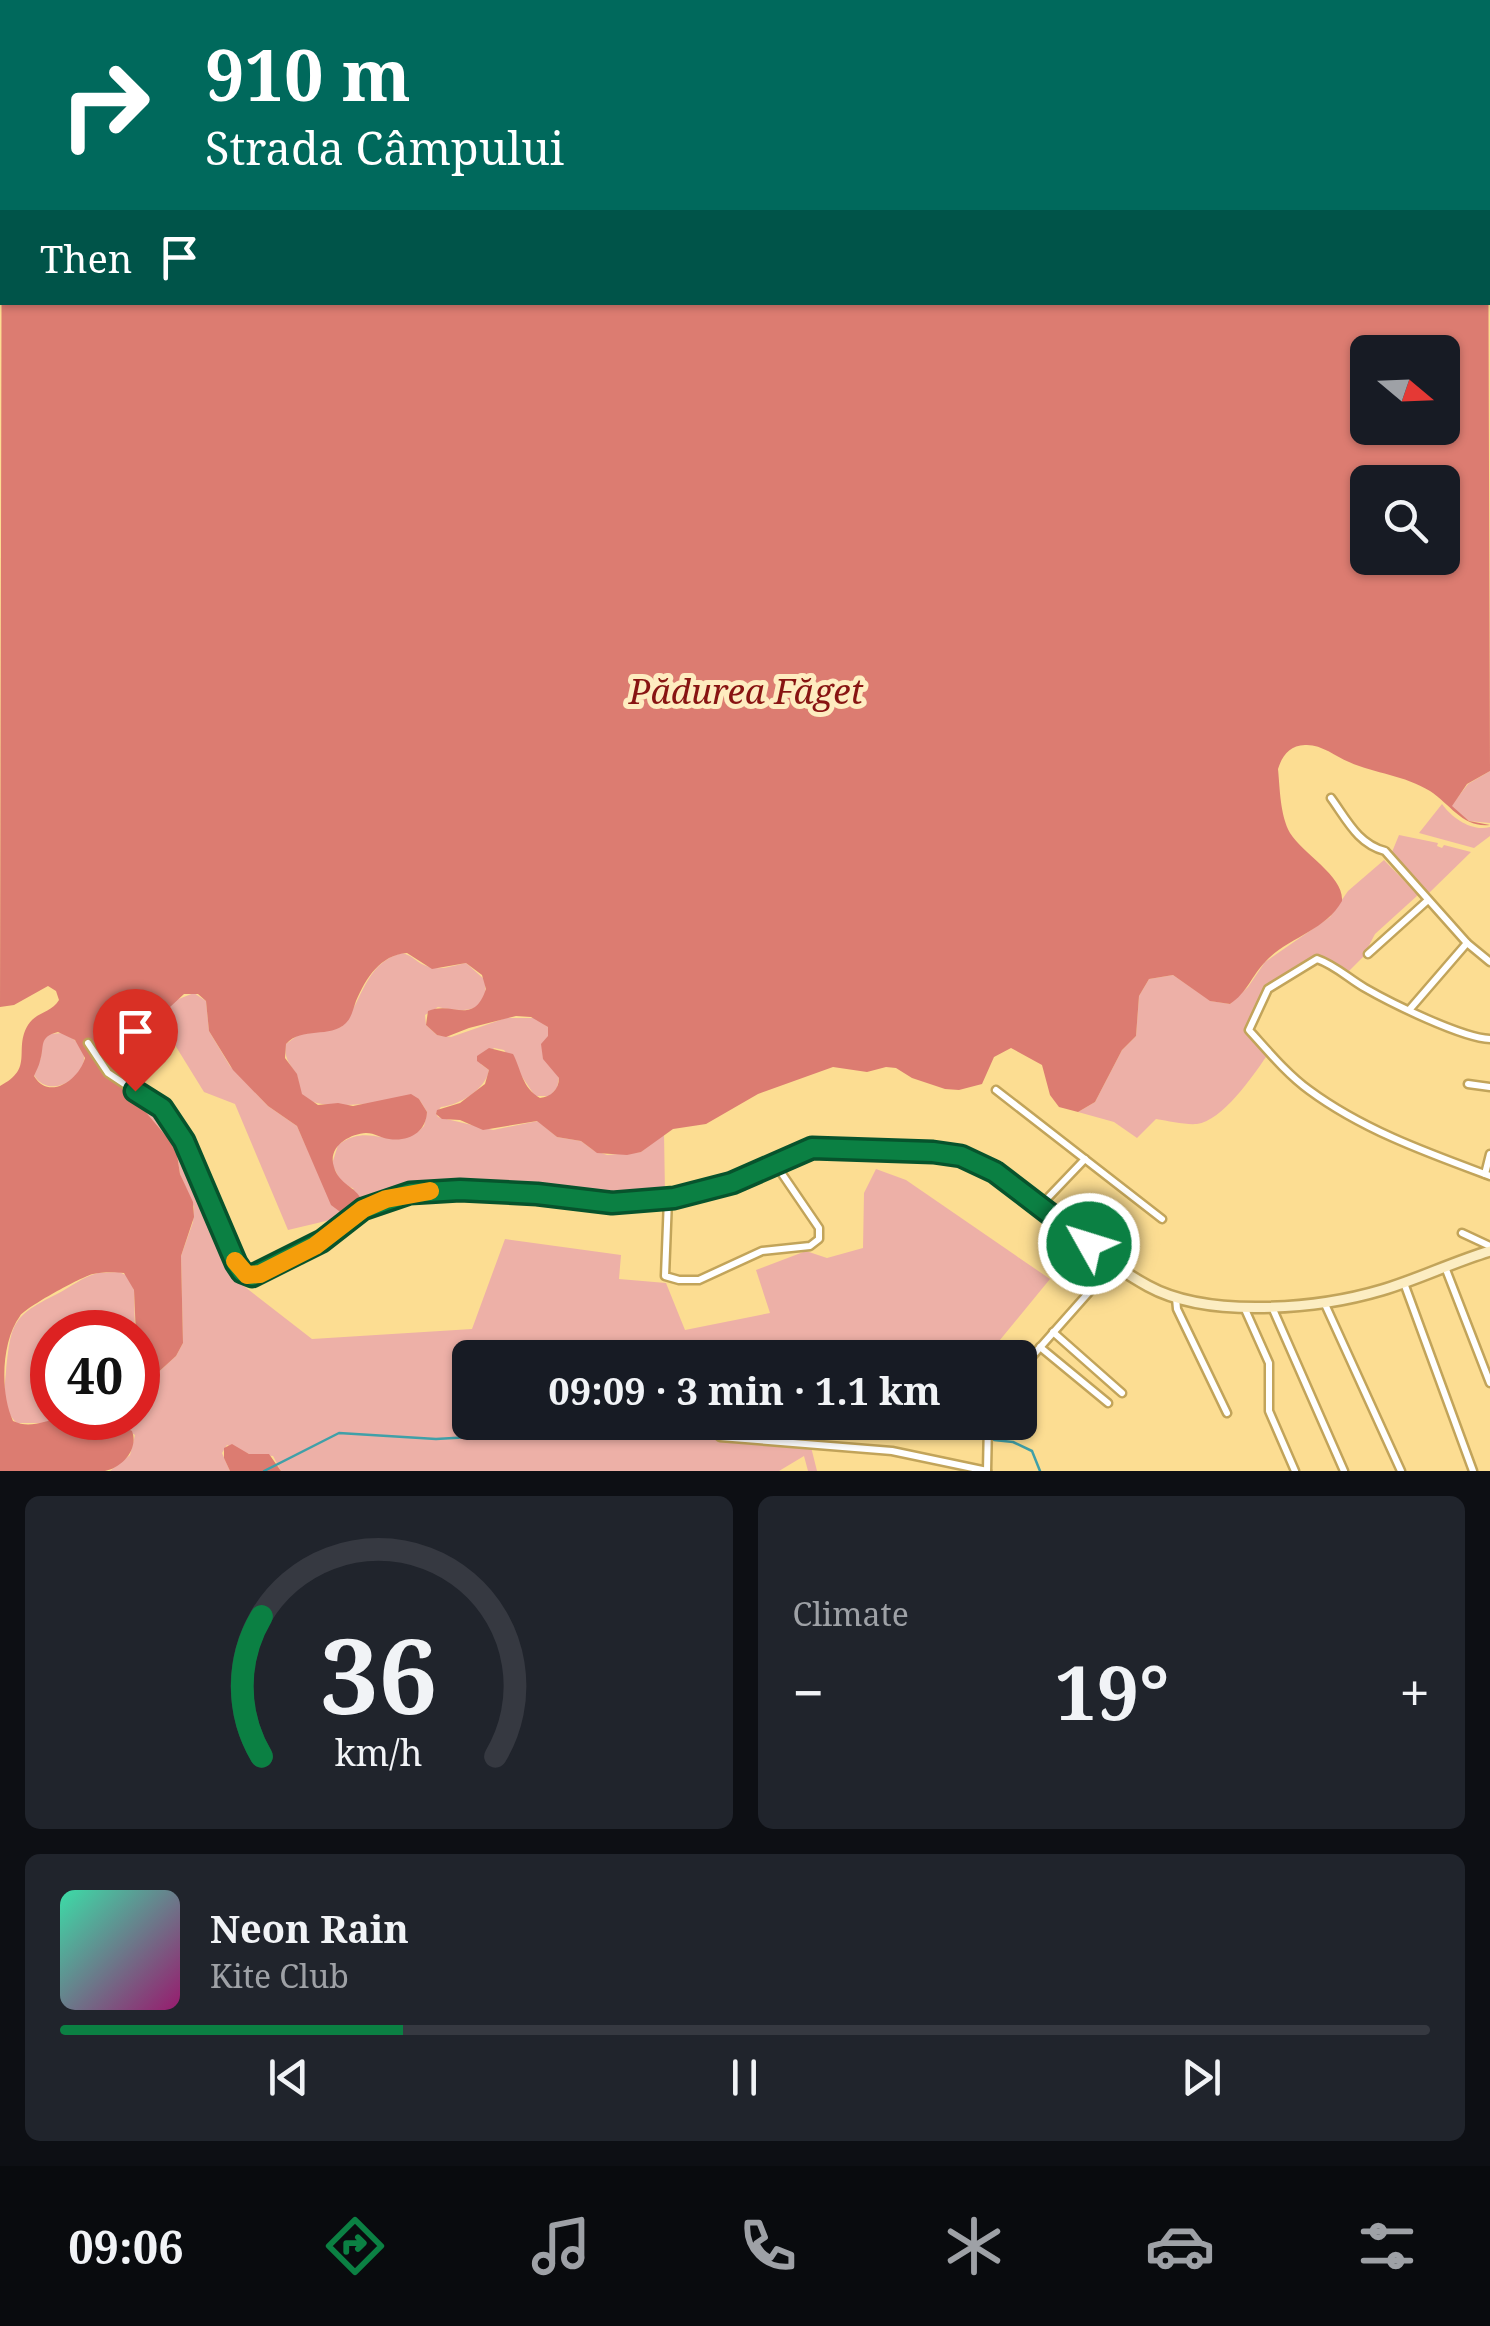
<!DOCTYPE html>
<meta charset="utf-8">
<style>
:root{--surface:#171b24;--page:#20242c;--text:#f1f3f6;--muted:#9ea1a6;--line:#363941;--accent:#0b8043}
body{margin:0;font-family:"Noto Serif",serif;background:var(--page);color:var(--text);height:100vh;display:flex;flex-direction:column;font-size:38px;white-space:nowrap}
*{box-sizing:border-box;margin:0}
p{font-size:32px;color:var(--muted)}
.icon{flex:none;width:55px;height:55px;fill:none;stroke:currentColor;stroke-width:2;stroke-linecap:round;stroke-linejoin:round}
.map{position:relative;height:1471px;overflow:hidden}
.side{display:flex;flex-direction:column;gap:25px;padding:25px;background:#0d0f14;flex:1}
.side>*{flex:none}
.banner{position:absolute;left:0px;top:0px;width:1490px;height:305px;box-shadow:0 2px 8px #0004;background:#00695c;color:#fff;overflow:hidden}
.needle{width:65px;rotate:109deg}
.buttons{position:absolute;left:1350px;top:335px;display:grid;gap:20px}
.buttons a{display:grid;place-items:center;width:110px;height:110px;border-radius:15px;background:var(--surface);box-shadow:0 2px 8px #0004;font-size:50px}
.speed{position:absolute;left:30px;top:1310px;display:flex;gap:20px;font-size:50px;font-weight:700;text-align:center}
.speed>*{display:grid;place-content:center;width:130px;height:130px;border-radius:50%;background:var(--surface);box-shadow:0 2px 8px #0004;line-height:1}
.speed .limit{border:15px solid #d22;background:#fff;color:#111}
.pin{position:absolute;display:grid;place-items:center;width:85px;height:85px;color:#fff;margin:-102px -42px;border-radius:50% 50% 50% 0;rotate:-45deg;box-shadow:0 0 10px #0007}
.pin .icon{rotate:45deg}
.me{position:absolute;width:110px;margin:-55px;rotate:309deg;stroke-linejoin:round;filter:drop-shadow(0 0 8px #0008)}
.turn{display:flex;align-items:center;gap:35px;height:210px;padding:0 40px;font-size:45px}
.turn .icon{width:130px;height:130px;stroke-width:2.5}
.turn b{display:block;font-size:70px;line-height:85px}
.then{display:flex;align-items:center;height:95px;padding:0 40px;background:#0003;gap:20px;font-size:38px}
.big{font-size:75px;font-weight:700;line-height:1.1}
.side .tile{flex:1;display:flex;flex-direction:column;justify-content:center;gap:15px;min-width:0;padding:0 35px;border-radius:15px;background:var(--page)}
.side .dial{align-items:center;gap:0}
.dial svg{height:260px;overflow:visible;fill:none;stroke:var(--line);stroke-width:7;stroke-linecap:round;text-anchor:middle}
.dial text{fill:var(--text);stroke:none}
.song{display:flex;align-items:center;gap:30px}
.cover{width:120px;height:120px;border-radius:15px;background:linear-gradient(135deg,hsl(160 70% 55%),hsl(320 70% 35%))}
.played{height:10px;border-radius:5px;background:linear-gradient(90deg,var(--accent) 25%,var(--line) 25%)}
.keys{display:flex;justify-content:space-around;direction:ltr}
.heat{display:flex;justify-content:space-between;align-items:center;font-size:55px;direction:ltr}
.side .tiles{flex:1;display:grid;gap:25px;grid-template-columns:1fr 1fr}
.tile:last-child{grid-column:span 2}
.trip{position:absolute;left:452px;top:1340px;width:585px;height:100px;border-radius:15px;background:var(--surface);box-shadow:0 2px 8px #0004;font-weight:700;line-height:100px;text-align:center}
.dock{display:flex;height:160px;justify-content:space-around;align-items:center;background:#090b0e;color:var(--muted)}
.dock .icon{width:70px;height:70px}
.dock .active{color:var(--accent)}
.dock b{font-size:45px;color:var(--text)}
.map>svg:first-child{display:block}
.green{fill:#edb0a7}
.forest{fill:#dc7c71;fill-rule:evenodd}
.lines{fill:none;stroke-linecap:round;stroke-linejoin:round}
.stream{stroke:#40a0a8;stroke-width:2.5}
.street-casing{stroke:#c2a45a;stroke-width:11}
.secondary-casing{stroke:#c2a45a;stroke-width:14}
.street{stroke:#fff;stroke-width:6}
.secondary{stroke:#fcedc2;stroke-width:9}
.route-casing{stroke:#07532c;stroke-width:25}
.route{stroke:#0b8043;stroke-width:18}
.slow{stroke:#f59e0b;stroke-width:18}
.labels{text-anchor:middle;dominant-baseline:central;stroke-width:10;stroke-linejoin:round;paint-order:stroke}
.park-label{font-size:35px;font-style:italic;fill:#881412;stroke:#feecc0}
</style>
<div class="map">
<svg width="1490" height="1471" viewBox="0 0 1490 1471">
<rect width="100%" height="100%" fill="#fcdd92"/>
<g class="green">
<polygon points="1490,771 1490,823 1469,821 1451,806 1468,784"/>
<path d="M 1442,804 C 1452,818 1472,832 1490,827 L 1490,836 L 1474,848 L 1419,833 Z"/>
<polygon points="1399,835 1438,843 1437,846 1442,848 1444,845 1471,852 1429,893 1392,852"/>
<path d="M 1384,860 L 1418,895 L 1375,934 L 1363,957 L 1346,974 L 1318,958 L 1308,959 L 1269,983 L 1246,1032 L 1266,1057 C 1253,1076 1222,1121 1197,1124 C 1185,1125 1169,1121 1156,1119 L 1137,1138 L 1114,1122 L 1078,1112 L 1095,1102 L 1122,1050 L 1136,1036 L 1139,996 L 1149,979 L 1173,975 L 1211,1001 L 1230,1004 L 1248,987 L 1265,962 L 1330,917 L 1348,891 Z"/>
<path d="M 402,953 C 412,955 415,961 424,965 C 439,972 451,966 466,963 L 484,979 C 493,1015 461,1012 438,1007 L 425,1015 L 426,1025 L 437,1035 L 451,1037 L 506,1018 L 535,1018 L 548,1027 L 554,1070 L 559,1078 L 557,1088 L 550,1096 L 535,1096 L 504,1050 L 494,1048 L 481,1064 L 489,1070 C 486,1089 460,1105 441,1107 L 436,1113 L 438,1117 L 493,1130 L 538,1121 L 557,1137 L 581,1141 L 593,1150 L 607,1155 L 641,1152 L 664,1133 L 665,1194 L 394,1187 L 347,1216 L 288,1230 L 235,1104 L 204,1092 L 170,1037 L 147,1060 L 138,1096 L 171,1136 L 236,1280 L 312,1339 L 472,1329 L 505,1239 L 621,1255 L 619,1279 L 666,1283 L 685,1330 L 770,1313 L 756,1270 L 806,1251 L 827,1258 L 863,1248 L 864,1193 L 876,1169 L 906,1180 L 1050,1279 L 986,1357 L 470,1358 L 470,1422 L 805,1423 L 817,1471 L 808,1471 L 804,1456 L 779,1471 L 281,1471 L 273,1456 L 249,1454 L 227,1445 L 222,1453 L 230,1471 L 110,1471 L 130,1455 L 135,1435 L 107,1418 L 138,1418 L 138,1381 L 153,1377 L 176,1356 L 183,1343 L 181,1256 L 193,1222 L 194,1207 L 180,1174 L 176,1148 L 137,1102 L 133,1086 L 134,1053 L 141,1034 L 176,1000 L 194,993 L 206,1001 L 209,1031 L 230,1066 L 268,1106 L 297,1126 L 328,1195 L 354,1189 L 341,1182 L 332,1164 L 338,1145 C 373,1119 394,1157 424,1126 L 427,1112 L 419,1099 C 394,1099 317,1115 302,1095 C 298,1088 300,1079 295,1072 C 288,1061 284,1058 286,1044 L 298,1035 L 341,1027 C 363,1002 364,963 402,953 Z"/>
<path d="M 63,1033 C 117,1058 53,1109 34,1075 L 41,1057 L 42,1042 L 48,1034 Z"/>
<path d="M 98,1273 L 119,1272 L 128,1276 L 134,1290 L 135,1332 L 52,1332 L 52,1418 L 61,1418 L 47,1423 L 17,1423 C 2,1410 4,1391 6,1372 C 11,1323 12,1316 57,1294 C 71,1287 82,1277 98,1273 Z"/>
</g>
<g class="forest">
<polygon points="43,0 1025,0 1030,2 43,2"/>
<path d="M 2,81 L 2,302 L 1488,302 L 1488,168 L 1490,771 L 1467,784 L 1452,806 L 1469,821 L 1490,825 C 1463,828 1451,805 1430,791 C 1404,775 1376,774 1349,762 C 1335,756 1321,744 1305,745 C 1290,745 1282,756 1278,769 C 1280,789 1280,815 1290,833 C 1304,855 1344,876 1342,901 C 1325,931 1289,937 1266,961 C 1252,975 1247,993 1230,1004 L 1210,1001 L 1173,975 L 1149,979 L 1139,996 L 1136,1036 L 1122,1050 L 1095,1102 L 1078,1112 L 1059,1107 L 1050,1095 L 1042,1065 L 1011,1048 L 994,1057 L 982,1084 L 959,1090 L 945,1089 L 912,1078 L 896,1068 L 886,1067 L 867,1072 L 833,1067 L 758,1094 L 706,1124 L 673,1129 L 641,1152 L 627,1155 L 597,1153 L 581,1141 L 557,1137 L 537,1121 L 483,1130 L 460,1120 L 442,1119 L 436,1114 L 437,1110 L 460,1103 L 485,1084 L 489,1070 L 477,1061 L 477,1056 L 489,1048 L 513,1054 C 521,1069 522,1088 540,1098 C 551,1097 559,1089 559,1078 L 543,1059 L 541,1044 L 548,1036 L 548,1027 L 531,1017 L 516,1016 L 469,1028 L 446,1037 L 437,1035 L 426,1025 L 428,1011 C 453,1000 473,1027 486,989 L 482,975 L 466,963 L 432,969 L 407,953 C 380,955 366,978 356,1001 C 353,1009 352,1017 346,1023 C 330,1039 302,1026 286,1044 L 285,1058 L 297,1074 L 302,1094 L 318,1105 L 338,1103 L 353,1106 L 411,1094 L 419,1099 L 427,1112 C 426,1132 409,1142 389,1139 C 381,1138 375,1133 366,1133 C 349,1134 327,1147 334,1167 C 339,1185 356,1186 362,1201 L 357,1209 L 343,1214 L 331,1205 L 297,1126 L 268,1106 L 233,1070 L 209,1031 L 206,1001 L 198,994 L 184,994 L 141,1034 L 134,1053 L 134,1098 L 176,1148 L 180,1174 L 193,1202 L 194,1217 L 181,1256 L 183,1343 L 176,1356 L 153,1377 L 138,1381 L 134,1290 L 124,1273 C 115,1272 101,1272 93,1274 C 81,1277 26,1307 20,1316 C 1,1342 0,1393 13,1421 C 30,1429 43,1421 61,1418 C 86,1413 111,1419 132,1431 C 139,1449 122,1468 105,1471 C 74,1471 32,1471 0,1471 L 0,1086 C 35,1068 13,1050 28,1025 C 36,1012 51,1013 59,1000 L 56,991 L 48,986 L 14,1005 L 0,1007 ZM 1368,352 L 1442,352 L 1442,428 L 1368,428 ZM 1368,482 L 1442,482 L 1442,558 L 1368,558 ZM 58,1032 L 75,1040 L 85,1058 C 79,1080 49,1101 34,1076 C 36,1071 39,1066 40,1061 C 45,1046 38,1037 58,1032 Z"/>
<polygon points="232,1444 249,1454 269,1454 281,1471 230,1471 224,1458 224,1448"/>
</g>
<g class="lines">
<g class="stream">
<polyline points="856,1422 982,1434"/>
<polyline points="994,1440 1013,1442 1032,1451 1040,1471"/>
<polyline points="264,1471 339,1433 436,1439 732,1422"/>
</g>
<defs>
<g id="street">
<path d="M 1331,798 C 1347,820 1358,844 1385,851 L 1467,943 L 1490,962"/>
<polyline points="1368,954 1428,900"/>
<polyline points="1410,1009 1467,943"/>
<path d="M 1490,1039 C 1462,1038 1391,1003 1365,988 C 1349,979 1335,965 1317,959 L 1268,989 L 1249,1030 C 1268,1051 1287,1074 1309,1090 C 1363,1130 1428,1153 1490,1176"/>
<polyline points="88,1043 108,1073 162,1109 185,1141 237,1263 242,1272 251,1276 322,1241 363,1209 410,1193 460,1190 537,1194 611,1203 668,1199 665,1276 679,1280 699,1280 762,1251 810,1246 819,1239 819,1228 776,1165"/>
<polyline points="1468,1084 1490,1087"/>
<polyline points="996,1090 1162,1219"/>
<polyline points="1485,1174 1490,1154"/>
<polyline points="1041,1205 1085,1159"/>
<polyline points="1462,1233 1490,1246"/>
<polyline points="1445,1267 1490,1383"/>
<polyline points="1404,1283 1473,1471"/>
<polyline points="1176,1298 1177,1309 1227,1413"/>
<polyline points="1324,1302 1401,1471"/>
<polyline points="1244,1307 1269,1363 1269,1411 1295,1471"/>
<polyline points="1272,1307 1344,1471"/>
<polyline points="1053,1332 1122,1393"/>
<polyline points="1040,1347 1108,1403"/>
<polyline points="1020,1370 1114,1264"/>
<polyline points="720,1437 892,1451 987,1471"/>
<polyline points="987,1471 988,1422"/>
</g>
<path id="secondary" d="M 668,1199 L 711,1190 L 812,1149 L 948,1153 L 976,1162 L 995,1172 C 1047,1208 1093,1256 1148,1286 C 1208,1319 1318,1309 1382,1290 C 1419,1279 1453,1262 1490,1251"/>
</defs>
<use href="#street" class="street-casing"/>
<use href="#secondary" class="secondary-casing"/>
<use href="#street" class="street"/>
<use href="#secondary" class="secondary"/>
</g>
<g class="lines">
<defs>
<polyline id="route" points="135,1091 162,1108 184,1141 236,1263 242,1272 252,1276 322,1241 363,1209 410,1193 460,1190 537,1194 612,1203 674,1198 732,1183 812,1148 933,1152 961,1156 995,1172 1089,1244"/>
</defs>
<use href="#route" class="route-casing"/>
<use href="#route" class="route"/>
<polyline class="slow" points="235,1261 247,1275 260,1274 315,1246 363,1209 386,1199 430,1191"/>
</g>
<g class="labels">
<g class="park-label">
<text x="746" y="690">Pădurea Făget</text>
</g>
</g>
</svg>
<div class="buttons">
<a><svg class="needle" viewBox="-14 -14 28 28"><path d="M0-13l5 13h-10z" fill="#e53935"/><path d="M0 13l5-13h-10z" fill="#9ea1a6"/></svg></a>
<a><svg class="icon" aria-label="search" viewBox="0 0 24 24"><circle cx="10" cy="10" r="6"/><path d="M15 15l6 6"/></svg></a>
</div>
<div class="speed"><div class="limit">40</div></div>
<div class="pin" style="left:135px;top:1091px;background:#d93025"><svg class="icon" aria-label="arrive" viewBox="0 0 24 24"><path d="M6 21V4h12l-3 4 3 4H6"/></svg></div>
<svg class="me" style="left:1089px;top:1244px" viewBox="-20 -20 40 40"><circle r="17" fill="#0b8043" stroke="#fff" stroke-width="3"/><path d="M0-11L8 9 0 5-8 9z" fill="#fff"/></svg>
<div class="trip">09:09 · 3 min · 1.1 km</div>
<div class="banner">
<div class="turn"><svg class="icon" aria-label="right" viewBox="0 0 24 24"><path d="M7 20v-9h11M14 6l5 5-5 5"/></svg><div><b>910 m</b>Strada Câmpului</div></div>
<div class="then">Then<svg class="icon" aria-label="arrive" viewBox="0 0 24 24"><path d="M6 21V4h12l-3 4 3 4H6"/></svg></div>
</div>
</div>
<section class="side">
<div class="tiles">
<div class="tile dial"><svg viewBox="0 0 100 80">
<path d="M14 69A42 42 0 1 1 86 69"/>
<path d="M14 69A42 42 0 0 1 14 26" stroke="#0b8043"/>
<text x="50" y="56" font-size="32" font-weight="700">36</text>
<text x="50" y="72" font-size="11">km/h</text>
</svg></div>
<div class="tile"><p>Climate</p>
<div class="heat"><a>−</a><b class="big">19°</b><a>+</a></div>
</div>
<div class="tile">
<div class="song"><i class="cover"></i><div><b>Neon Rain</b><p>Kite Club</p></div></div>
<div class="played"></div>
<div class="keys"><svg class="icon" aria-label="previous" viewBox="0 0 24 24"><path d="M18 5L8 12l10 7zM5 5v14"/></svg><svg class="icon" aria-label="pause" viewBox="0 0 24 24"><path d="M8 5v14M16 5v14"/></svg><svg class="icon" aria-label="next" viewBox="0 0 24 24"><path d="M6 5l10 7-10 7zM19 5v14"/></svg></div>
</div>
</div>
</section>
<nav class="dock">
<b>09:06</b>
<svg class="icon active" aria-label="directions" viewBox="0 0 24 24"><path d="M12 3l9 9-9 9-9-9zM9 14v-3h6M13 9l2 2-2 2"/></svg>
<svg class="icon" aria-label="music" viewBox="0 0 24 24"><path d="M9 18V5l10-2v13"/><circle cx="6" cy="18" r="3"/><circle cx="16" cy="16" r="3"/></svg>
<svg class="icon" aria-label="phone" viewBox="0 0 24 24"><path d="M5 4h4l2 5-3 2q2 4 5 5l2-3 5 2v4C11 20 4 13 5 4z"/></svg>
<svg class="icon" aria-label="climate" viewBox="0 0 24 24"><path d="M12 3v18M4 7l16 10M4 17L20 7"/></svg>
<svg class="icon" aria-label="car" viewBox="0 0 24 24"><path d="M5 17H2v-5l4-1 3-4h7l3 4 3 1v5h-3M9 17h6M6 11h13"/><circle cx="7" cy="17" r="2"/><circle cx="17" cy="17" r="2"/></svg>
<svg class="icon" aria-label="filters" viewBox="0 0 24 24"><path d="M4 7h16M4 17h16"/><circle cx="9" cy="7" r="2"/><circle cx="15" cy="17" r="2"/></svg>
</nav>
